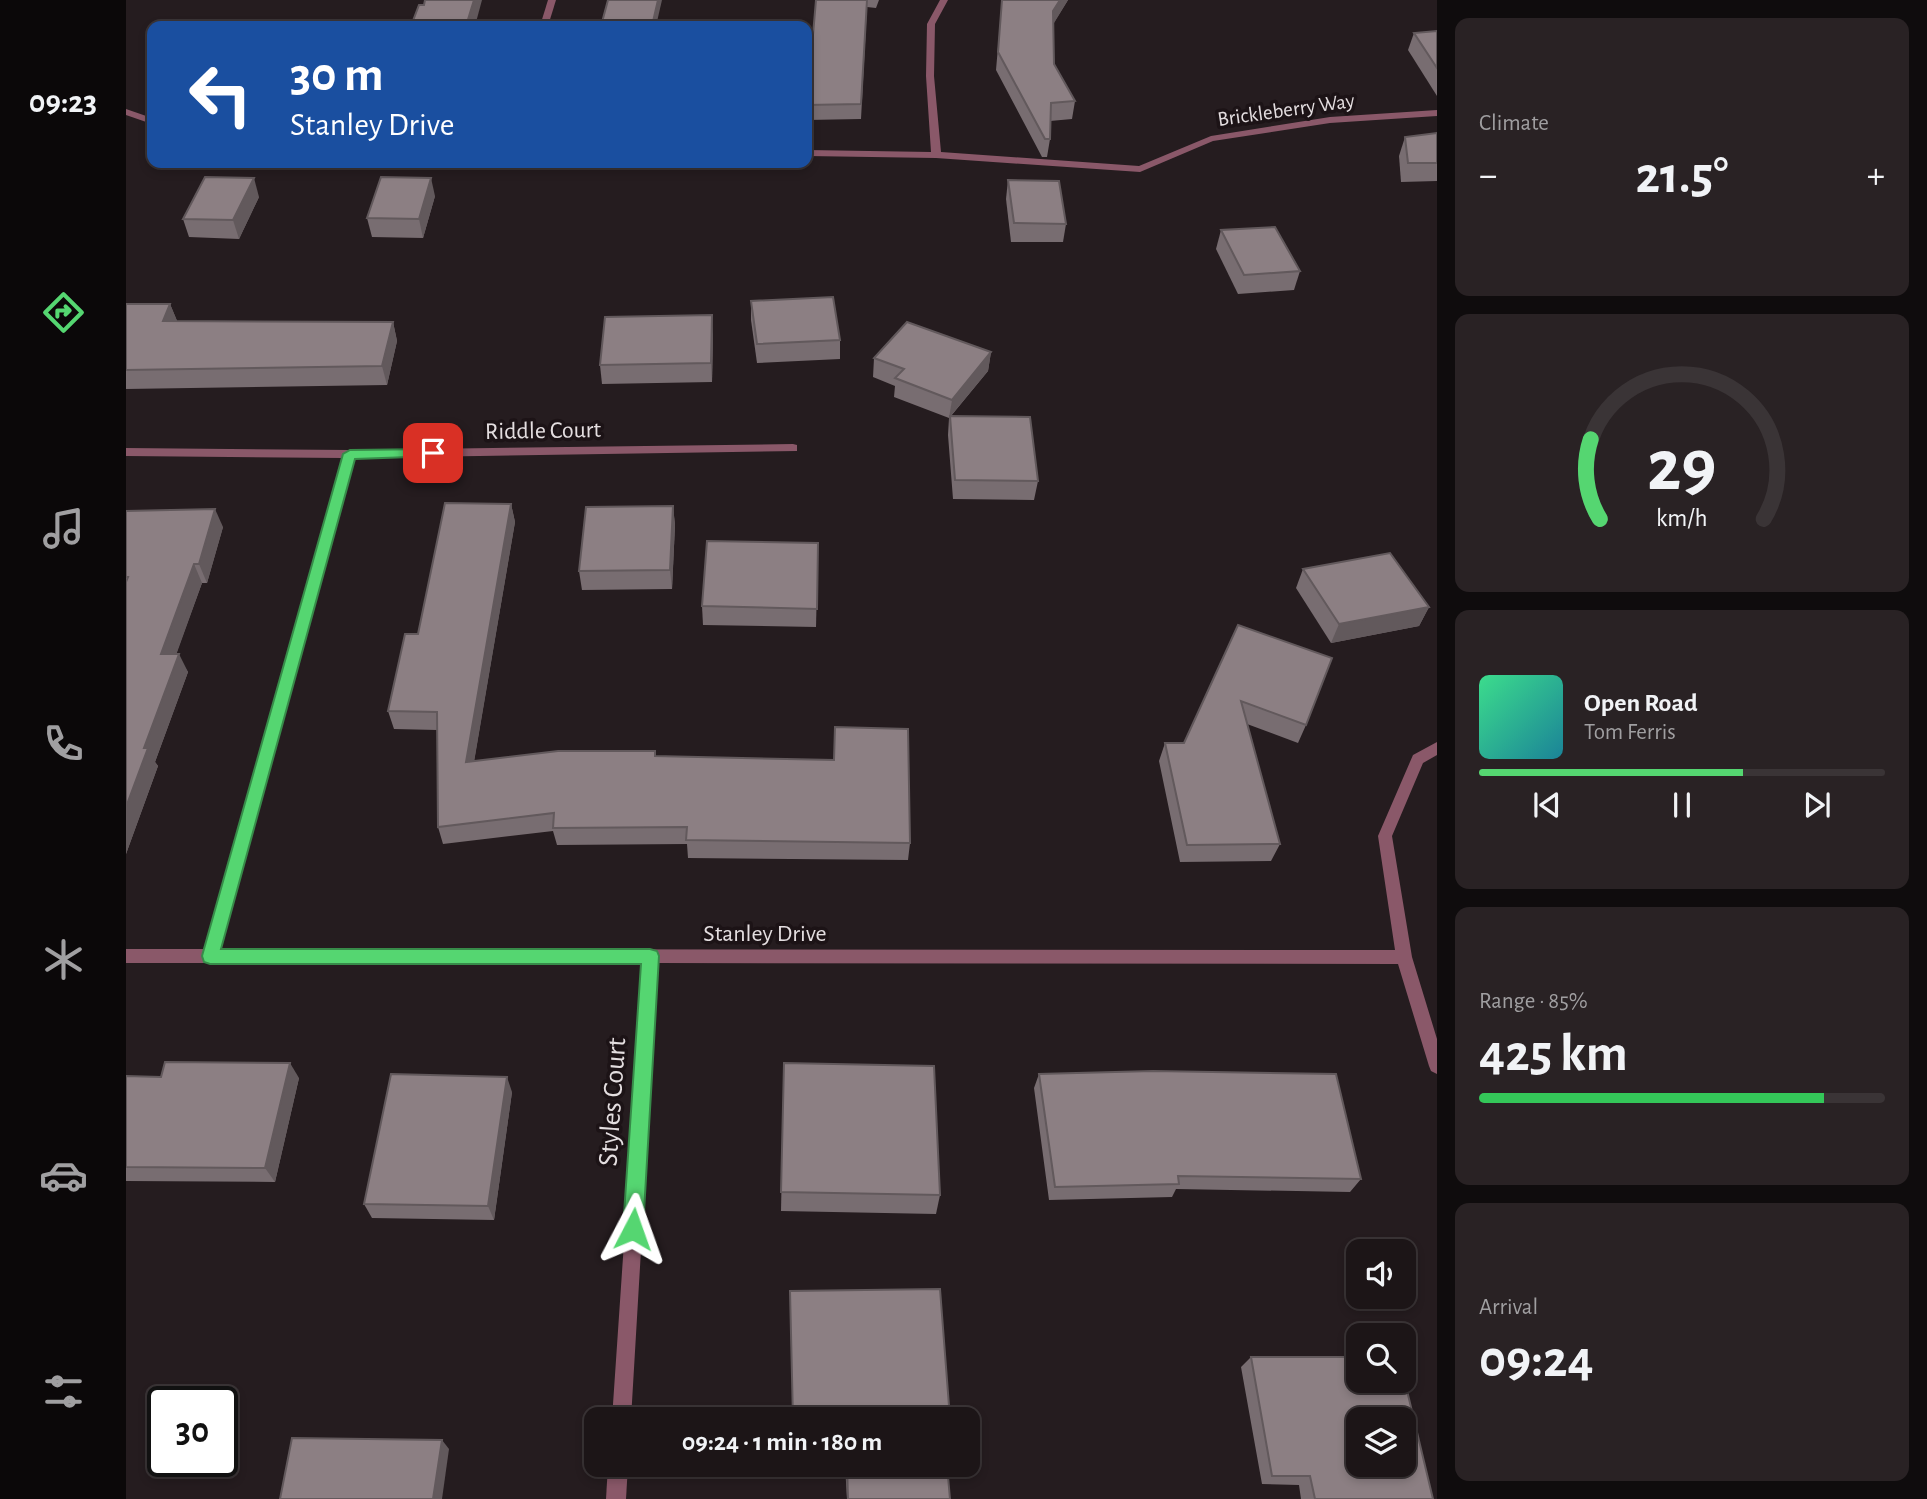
<!DOCTYPE html>
<meta charset="utf-8">
<style>
:root{--surface:#1c1517;--page:#292224;--text:#f1f3f6;--muted:#a09fa1;--line:#3a3436;--accent:#55d671}
body{margin:0;font-family:"Alegreya Sans",sans-serif;background:var(--page);color:var(--text);height:100vh;display:flex;flex-direction:column;font-size:26px;white-space:nowrap}
*{box-sizing:border-box;margin:0}
p{font-size:23px;color:var(--muted)}
.icon{flex:none;width:38px;height:38px;fill:none;stroke:currentColor;stroke-width:2;stroke-linecap:round;stroke-linejoin:round}
.map{position:relative;flex:1;overflow:hidden}
.sheet{display:flex;flex-direction:column;gap:18px;padding:18px;background:#0f0c0d;width:490px}
.sheet>*{flex:none}
.top-card{position:absolute;left:21px;top:21px;width:665px;height:147px;border-radius:14px;box-shadow:0 4px 10px #0003,0 0 0 2px var(--line);background:#1a4fa0;color:#fff;overflow:hidden}
.tools{position:absolute;left:1220px;top:1239px;display:grid;gap:14px}
.tools a{display:grid;place-items:center;width:70px;height:70px;border-radius:14px;background:var(--surface);box-shadow:0 4px 10px #0003,0 0 0 2px var(--line);font-size:35px}
.speed{position:absolute;left:21px;top:1386px;display:flex;gap:14px;font-size:35px;font-weight:700;text-align:center}
.speed>*{display:grid;place-content:center;width:91px;height:91px;border-radius:50%;background:var(--surface);box-shadow:0 4px 10px #0003,0 0 0 2px var(--line);line-height:1}
.speed .limit{border:4px solid #111;border-radius:10px;background:#fff;color:#111}
.pin{position:absolute;display:grid;place-items:center;width:60px;height:60px;color:#fff;margin:-30px;border-radius:14px;box-shadow:0 4px 10px #0006}
.me{position:absolute;width:77px;margin:-38px;rotate:4deg;stroke-linejoin:round;filter:drop-shadow(0 0 5px #0008)}
.turn{display:flex;align-items:center;gap:24px;height:147px;padding:0 28px;font-size:32px}
.turn .icon{width:91px;height:91px;stroke-width:2.5}
.turn b{display:block;font-size:49px;line-height:60px}
.big{font-size:52px;font-weight:700;line-height:1.1}
.sheet .tile{flex:1;display:flex;flex-direction:column;justify-content:center;gap:10px;min-width:0;padding:0 24px;border-radius:14px;background:var(--page)}
.sheet .dial{align-items:center;gap:0}
.dial svg{height:182px;overflow:visible;fill:none;stroke:var(--line);stroke-width:7;stroke-linecap:round;text-anchor:middle}
.dial text{fill:var(--text);stroke:none}
.song{display:flex;align-items:center;gap:21px}
.cover{width:84px;height:84px;border-radius:10px;background:linear-gradient(135deg,hsl(150 70% 55%),hsl(190 70% 35%))}
.played{height:7px;border-radius:4px;background:linear-gradient(90deg,var(--accent) 65%,var(--line) 65%)}
.keys{display:flex;justify-content:space-around;direction:ltr}
.heat{display:flex;justify-content:space-between;align-items:center;font-size:38px;direction:ltr}
.charge{height:10px;border-radius:5px;background:linear-gradient(90deg,#34c759 85%,var(--line) 0)}
.trip{position:absolute;left:458px;top:1407px;width:396px;height:70px;border-radius:14px;background:var(--surface);box-shadow:0 4px 10px #0003,0 0 0 2px var(--line);font-weight:700;line-height:70px;text-align:center}
main{display:flex;flex:1;min-height:0}
.menu{display:flex;flex-direction:column;width:126px;justify-content:space-around;align-items:center;background:#0b0809;color:var(--muted)}
.menu .icon{width:49px;height:49px}
.menu .on{color:var(--accent)}
.menu b{font-size:32px;color:var(--text)}
.map>svg:first-child{display:block}
.lines{fill:none;stroke-linecap:round;stroke-linejoin:round}
.minor{fill:#8a5869;fill-rule:evenodd}
.wall{fill:#786d71}
.shaded-wall{fill:#62595c}
.building{fill:#8c7f83;stroke:#62595c;stroke-width:2;fill-rule:evenodd}
.route{fill:#55d671;stroke:#378b49;stroke-width:2}
.labels{text-anchor:middle;dominant-baseline:central;stroke-width:7;stroke-linejoin:round;paint-order:stroke}
.far-street-label{font-size:21px;fill:#e4dee0;stroke:#1c1316}
.street-label{font-size:24px;fill:#e4dee0;stroke:#1c1316}
.near-street-label{font-size:28px;fill:#e4dee0;stroke:#1c1316}
</style>
<main>
<nav class="menu">
<b>09:23</b>
<svg class="icon on" aria-label="directions" viewBox="0 0 24 24"><path d="M12 3l9 9-9 9-9-9zM9 14v-3h6M13 9l2 2-2 2"/></svg>
<svg class="icon" aria-label="music" viewBox="0 0 24 24"><path d="M9 18V5l10-2v13"/><circle cx="6" cy="18" r="3"/><circle cx="16" cy="16" r="3"/></svg>
<svg class="icon" aria-label="phone" viewBox="0 0 24 24"><path d="M5 4h4l2 5-3 2q2 4 5 5l2-3 5 2v4C11 20 4 13 5 4z"/></svg>
<svg class="icon" aria-label="climate" viewBox="0 0 24 24"><path d="M12 3v18M4 7l16 10M4 17L20 7"/></svg>
<svg class="icon" aria-label="car" viewBox="0 0 24 24"><path d="M5 17H2v-5l4-1 3-4h7l3 4 3 1v5h-3M9 17h6M6 11h13"/><circle cx="7" cy="17" r="2"/><circle cx="17" cy="17" r="2"/></svg>
<svg class="icon" aria-label="filters" viewBox="0 0 24 24"><path d="M4 7h16M4 17h16"/><circle cx="9" cy="7" r="2"/><circle cx="15" cy="17" r="2"/></svg>
</nav>
<div class="map">
<svg width="1311" height="1499" viewBox="0 0 1311 1499">
<rect width="100%" height="100%" fill="#251c1f"/>
<g class="lines">
<g class="minor">
<polygon points="422,0 430,0 422,26 414,26"/>
<polygon points="814,0 822,0 809,24 808,76 815,152 1013,166 1085,136 1204,117 1311,110 1311,116 1204,123 1087,141 1014,172 810,158 681,156 681,150 805,152 800,76 801,24"/>
<polygon points="0,109 26,118 26,124 0,115"/>
<polygon points="667,444 671,445 671,451 229,458 94,949 1269,950 1252,836 1287,755 1311,742 1311,755 1297,763 1266,836 1286,957 1311,1039 1311,1074 1305,1071 1303,1066 1272,964 532,963 505,1419 486,1419 517,963 0,963 0,949 78,949 217,458 0,456 0,448 224,450"/>
<polygon points="482,1465 502,1465 500,1499 480,1499"/>
</g>
</g>
<g class="wall">
<polygon points="690,0 753,0 750,8 741,7 735,119 681,120 681,95"/>
<polygon points="876,0 942,0 927,24 928,64 949,101 946,119 924,121 924,139 921,157 916,157 870,70"/>
<polygon points="1311,31 1311,96 1282,50 1288,33"/>
<polygon points="1311,133 1311,181 1275,182 1273,156 1279,137"/>
<polygon points="882,180 940,224 937,242 885,242 880,199"/>
<polygon points="309,196 297,238 246,237 241,218"/>
<polygon points="133,197 113,239 63,237 57,219"/>
<polygon points="1095,230 1174,271 1168,290 1112,294 1090,249"/>
<polygon points="625,301 714,340 714,359 631,363 625,320"/>
<polygon points="0,304 44,304 51,321 267,322 271,341 261,385 0,389"/>
<polygon points="587,334 586,382 476,384 474,365"/>
<polygon points="865,352 862,371 825,416 912,481 908,500 827,499 822,435 823,418 768,397 769,386 747,377 748,358"/>
<polygon points="385,504 389,522 348,761 529,756 784,843 782,860 562,858 561,844 431,845 427,831 317,844 312,827 311,730 268,729 262,711 292,634"/>
<polygon points="547,506 549,525 546,589 456,590 453,571"/>
<polygon points="0,511 97,527 81,583 76,583 50,654 62,672 29,762 32,766 0,854"/>
<polygon points="692,543 690,627 577,625 576,606"/>
<polygon points="1177,569 1303,607 1293,626 1205,643 1170,588"/>
<polygon points="1112,625 1180,725 1172,743 1121,724 1154,844 1145,861 1054,862 1033,761 1039,743 1058,743"/>
<polygon points="658,1063 814,1195 810,1214 655,1211"/>
<polygon points="913,1074 1235,1179 1224,1192 1050,1189 1046,1197 923,1200 908,1088"/>
<polygon points="0,1076 173,1078 149,1182 0,1181"/>
<polygon points="386,1092 368,1220 246,1218 238,1204"/>
<polygon points="1125,1357 1307,1499 1175,1499 1173,1485 1136,1484 1115,1367"/>
<polygon points="719,1465 821,1465 824,1499 721,1499"/>
</g>
<g class="shaded-wall">
<polygon points="348,0 356,0 349,26 340,26"/>
<polygon points="532,0 536,0 530,26 526,26"/>
<polygon points="934,0 942,0 925,28 927,11"/>
<polygon points="128,178 133,197 113,239 107,220"/>
<polygon points="305,178 309,196 297,238 293,219"/>
<polygon points="44,304 52,323 37,321"/>
<polygon points="586,315 587,334 586,382 585,363"/>
<polygon points="267,322 271,341 261,385 256,366"/>
<polygon points="865,352 862,371 823,418 826,400"/>
<polygon points="385,504 389,522 345,780 340,762"/>
<polygon points="547,506 549,525 546,589 544,570"/>
<polygon points="89,509 97,527 81,583 73,564"/>
<polygon points="68,564 76,583 44,672 35,654"/>
<polygon points="1303,607 1293,626 1205,643 1213,624"/>
<polygon points="53,654 62,672 29,762 32,766 0,854 0,807 18,748"/>
<polygon points="164,1063 173,1078 149,1182 139,1168"/>
<polygon points="381,1077 386,1092 368,1220 362,1206"/>
<polygon points="316,1440 323,1449 316,1499 307,1499"/>
</g>
<g class="building">
<polygon points="299,0 348,0 340,26 285,26 293,5 298,5"/>
<polygon points="482,0 532,0 526,26 475,26"/>
<polygon points="690,0 741,0 735,104 681,105"/>
<polygon points="876,0 934,0 927,11 928,64 949,101 925,103 924,139 919,139 872,52"/>
<polygon points="1311,31 1311,68 1288,33"/>
<polygon points="1311,133 1311,163 1282,163 1279,137"/>
<polygon points="79,177 128,178 107,220 57,219"/>
<polygon points="255,177 305,178 293,219 241,218"/>
<polygon points="882,180 933,181 940,224 888,223"/>
<polygon points="1149,227 1174,271 1118,275 1095,230"/>
<polygon points="707,297 714,340 631,344 625,301"/>
<polygon points="0,304 44,304 37,321 267,322 256,366 0,370"/>
<polygon points="586,315 585,363 474,365 479,317"/>
<polygon points="781,322 865,352 826,400 769,378 778,369 748,358"/>
<polygon points="824,416 904,417 912,481 829,480"/>
<polygon points="319,503 385,504 340,762 432,751 529,751 529,756 708,760 709,727 782,729 784,843 560,840 561,827 427,828 428,813 312,827 311,712 262,711 279,634 292,634"/>
<polygon points="547,506 544,570 453,571 460,507"/>
<polygon points="89,509 73,564 68,564 35,654 53,654 18,748 22,748 0,807 0,582 2,577 0,577 0,511"/>
<polygon points="581,541 692,543 691,609 576,606"/>
<polygon points="1264,553 1303,607 1213,624 1177,569"/>
<polygon points="1112,625 1206,658 1180,725 1115,701 1154,844 1061,845 1039,743 1058,743"/>
<polygon points="39,1062 164,1063 139,1168 0,1167 0,1076 35,1077"/>
<polygon points="658,1063 808,1066 814,1195 655,1192"/>
<polygon points="1027,1071 1210,1074 1235,1179 1052,1176 1053,1184 929,1187 913,1074"/>
<polygon points="265,1074 381,1077 362,1206 238,1204"/>
<polygon points="814,1289 824,1419 667,1419 664,1291"/>
<path d="M 1125,1357 L 1232,1357 L 1232,1381 L 1278,1381 L 1278,1378 L 1307,1499 L 1189,1499 L 1184,1476 L 1146,1476 ZM 1232,1419 L 1278,1419 L 1278,1465 L 1232,1465 Z"/>
<polygon points="166,1438 316,1440 307,1499 154,1499"/>
<polygon points="721,1465 821,1465 824,1499 722,1499"/>
</g>
<polygon class="route" points="307,449 314,453 312,456 229,459 95,949 524,949 531,951 533,956 517,1229 514,1236 507,1239 500,1236 497,1229 515,964 84,964 78,962 76,956 217,454 224,450"/>
<g class="labels">
<g class="far-street-label">
<text transform="translate(1160 110) rotate(-8)">Brickleberry Way</text>
</g>
<g class="street-label">
<text transform="translate(417 431) rotate(-1)">Riddle Court</text>
<text x="639" y="934">Stanley Drive</text>
</g>
<g class="near-street-label">
<text transform="translate(487 1102) rotate(-86)">Styles Court</text>
</g>
</g>
</svg>
<div class="tools">
<a><svg class="icon" aria-label="sound" viewBox="0 0 24 24"><path d="M4 9h4l5-4v14l-5-4H4zM17 9q2 3 0 6"/></svg></a>
<a><svg class="icon" aria-label="search" viewBox="0 0 24 24"><circle cx="10" cy="10" r="6"/><path d="M15 15l6 6"/></svg></a>
<a><svg class="icon" aria-label="layers" viewBox="0 0 24 24"><path d="M12 4l9 5-9 5-9-5zM3 14l9 5 9-5"/></svg></a>
</div>
<div class="speed"><div class="limit">30</div></div>
<div class="pin" style="left:307px;top:453px;background:#d93025"><svg class="icon" aria-label="arrive" viewBox="0 0 24 24"><path d="M6 21V4h12l-3 4 3 4H6"/></svg></div>
<svg class="me" style="left:507px;top:1229px" viewBox="-20 -20 40 40"><path d="M0-17L14 15 0 8-14 15z" fill="#55d671" stroke="#fff" stroke-width="4"/></svg>
<div class="trip">09:24 · 1 min · 180 m</div>
<div class="top-card">
<div class="turn"><svg class="icon" aria-label="left" viewBox="0 0 24 24"><path d="M17 20v-9H6M10 6l-5 5 5 5"/></svg><div><b>30 m</b>Stanley Drive</div></div>
</div>
</div>
<section class="sheet">
<div class="tile"><p>Climate</p>
<div class="heat"><a>−</a><b class="big">21.5°</b><a>+</a></div>
</div>
<div class="tile dial"><svg viewBox="0 0 100 80">
<path d="M14 69A42 42 0 1 1 86 69"/>
<path d="M14 69A42 42 0 0 1 10 34" stroke="#55d671"/>
<text x="50" y="56" font-size="32" font-weight="700">29</text>
<text x="50" y="72" font-size="11">km/h</text>
</svg></div>
<div class="tile">
<div class="song"><i class="cover"></i><div><b>Open Road</b><p>Tom Ferris</p></div></div>
<div class="played"></div>
<div class="keys"><svg class="icon" aria-label="previous" viewBox="0 0 24 24"><path d="M18 5L8 12l10 7zM5 5v14"/></svg><svg class="icon" aria-label="pause" viewBox="0 0 24 24"><path d="M8 5v14M16 5v14"/></svg><svg class="icon" aria-label="next" viewBox="0 0 24 24"><path d="M6 5l10 7-10 7zM19 5v14"/></svg></div>
</div>
<div class="tile"><p>Range · 85%</p><b class="big">425 km</b><div class="charge"></div></div>
<div class="tile"><p>Arrival</p><b class="big">09:24</b></div>
</section>
</main>
